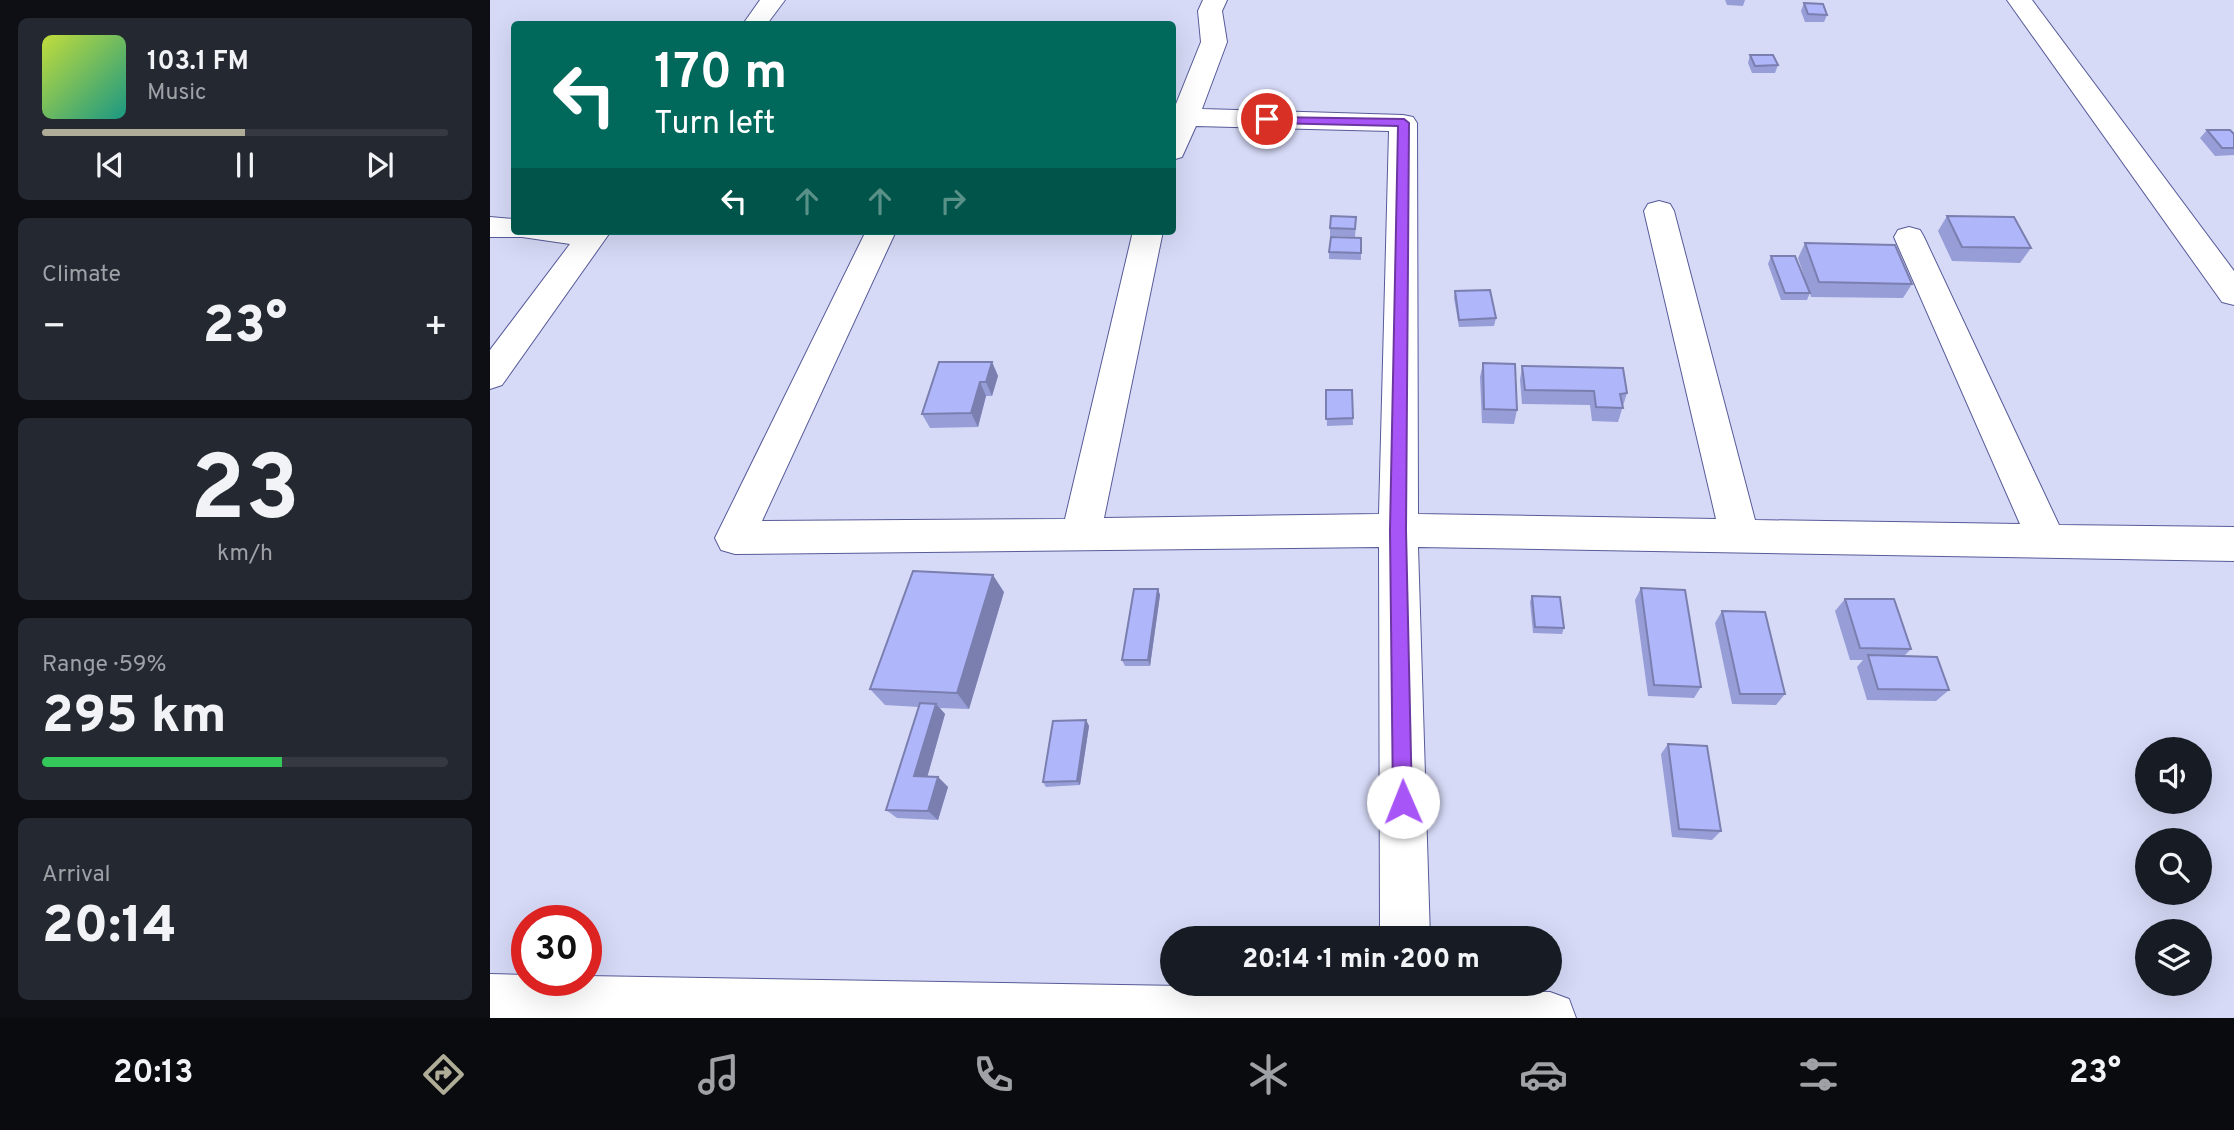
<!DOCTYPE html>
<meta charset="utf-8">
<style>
:root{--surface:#171b24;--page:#242831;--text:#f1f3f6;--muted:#9ea1a6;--line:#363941;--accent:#afac97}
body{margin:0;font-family:Overpass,sans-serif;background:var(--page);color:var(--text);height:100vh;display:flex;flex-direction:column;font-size:26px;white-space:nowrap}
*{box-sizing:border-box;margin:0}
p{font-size:23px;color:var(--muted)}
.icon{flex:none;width:38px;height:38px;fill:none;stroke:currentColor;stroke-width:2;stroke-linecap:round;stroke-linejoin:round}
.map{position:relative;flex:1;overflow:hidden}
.drawer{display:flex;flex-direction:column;gap:18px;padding:18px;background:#0d0f14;width:490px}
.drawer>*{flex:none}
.top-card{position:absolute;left:21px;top:21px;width:665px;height:214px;border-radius:7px;box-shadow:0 7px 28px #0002;background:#00695c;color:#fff;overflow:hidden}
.tools{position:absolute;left:1645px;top:737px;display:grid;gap:14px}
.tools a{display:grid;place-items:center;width:77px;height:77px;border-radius:50%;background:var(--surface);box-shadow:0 7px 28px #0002;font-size:35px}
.speed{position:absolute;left:21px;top:905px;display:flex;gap:14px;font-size:35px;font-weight:700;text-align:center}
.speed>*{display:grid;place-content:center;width:91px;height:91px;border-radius:50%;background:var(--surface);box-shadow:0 7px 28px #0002;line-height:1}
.speed .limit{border:10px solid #d22;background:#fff;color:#111}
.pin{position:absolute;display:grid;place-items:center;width:60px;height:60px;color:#fff;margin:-30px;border:4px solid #fff;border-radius:50%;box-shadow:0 2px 7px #0007}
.me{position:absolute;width:77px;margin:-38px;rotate:359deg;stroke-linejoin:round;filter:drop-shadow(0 0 5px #0008)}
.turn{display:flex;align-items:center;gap:24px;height:147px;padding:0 28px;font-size:32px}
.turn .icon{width:91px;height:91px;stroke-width:2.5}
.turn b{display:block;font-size:49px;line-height:60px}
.lanes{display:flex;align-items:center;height:66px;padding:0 28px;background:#0003;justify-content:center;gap:35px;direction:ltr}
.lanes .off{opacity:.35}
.big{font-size:52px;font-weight:800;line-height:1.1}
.drawer .widget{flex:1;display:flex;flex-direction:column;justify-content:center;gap:10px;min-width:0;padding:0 24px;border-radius:10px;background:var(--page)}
.drawer .dial{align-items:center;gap:0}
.dial b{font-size:91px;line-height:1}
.song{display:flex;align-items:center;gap:21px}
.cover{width:84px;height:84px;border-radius:10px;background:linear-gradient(135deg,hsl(70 70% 55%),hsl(170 70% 35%))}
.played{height:7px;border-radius:4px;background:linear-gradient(90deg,var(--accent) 50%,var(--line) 50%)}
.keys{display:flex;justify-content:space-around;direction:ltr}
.heat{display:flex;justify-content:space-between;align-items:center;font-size:38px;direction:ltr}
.charge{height:10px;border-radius:5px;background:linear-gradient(90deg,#34c759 59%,var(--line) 0)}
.trip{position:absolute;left:670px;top:926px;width:402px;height:70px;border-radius:35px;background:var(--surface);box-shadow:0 7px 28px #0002;font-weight:800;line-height:70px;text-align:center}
.tabs{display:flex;height:112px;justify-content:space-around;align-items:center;background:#090b0e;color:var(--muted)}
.tabs .icon{width:49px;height:49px}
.tabs .selected{color:var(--accent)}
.tabs b{font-size:32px;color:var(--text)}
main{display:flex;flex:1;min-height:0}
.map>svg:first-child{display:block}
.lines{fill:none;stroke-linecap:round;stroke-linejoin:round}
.minor-casing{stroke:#575b98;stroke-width:2}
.minor{fill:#fff;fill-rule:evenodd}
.wall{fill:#969dd7}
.shaded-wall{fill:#7a7faf}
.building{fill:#afb6fa;stroke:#7a7faf;stroke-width:2}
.route{fill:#a855f7;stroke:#6d37a1;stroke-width:2}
</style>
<main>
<section class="drawer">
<div class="widget">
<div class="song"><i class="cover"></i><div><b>103.1 FM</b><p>Music</p></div></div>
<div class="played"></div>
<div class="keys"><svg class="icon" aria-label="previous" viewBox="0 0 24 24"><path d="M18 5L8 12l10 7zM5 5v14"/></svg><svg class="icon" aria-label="pause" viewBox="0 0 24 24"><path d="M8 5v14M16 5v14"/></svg><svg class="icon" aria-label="next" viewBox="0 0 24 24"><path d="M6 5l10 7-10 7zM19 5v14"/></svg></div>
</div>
<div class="widget"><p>Climate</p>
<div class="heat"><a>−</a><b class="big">23°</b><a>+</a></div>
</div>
<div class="widget dial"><b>23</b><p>km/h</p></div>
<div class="widget"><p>Range · 59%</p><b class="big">295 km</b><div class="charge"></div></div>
<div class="widget"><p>Arrival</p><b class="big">20:14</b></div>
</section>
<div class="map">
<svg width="1744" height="1018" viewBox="0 0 1744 1018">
<rect width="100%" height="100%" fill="#d7daf7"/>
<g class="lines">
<defs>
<g id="minor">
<polygon points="270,0 295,0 277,24 253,24"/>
<polygon points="713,0 737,0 732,11 737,42 712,109 913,115 923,117 927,123 928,514 1226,519 1154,211 1158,204 1169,201 1180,204 1184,211 1265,520 1530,524 1404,237 1408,230 1419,227 1430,230 1434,237 1569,525 1744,527 1744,561 928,547 940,938 890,938 889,547 245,554 231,550 225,538 376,231 406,231 272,521 575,519 643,231 673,231 614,518 889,514 899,131 706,126 692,157 682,160 682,114 711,42 708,11"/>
<polygon points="1517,0 1542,0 1744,271 1744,305 1732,302"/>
<polygon points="0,217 24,219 24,231 121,231 12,385 0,389 0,350 80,244 32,237 0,237"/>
<polygon points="0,974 37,975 37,980 96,980 96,976 1060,992 1079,999 1086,1018 0,1018"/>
</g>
</defs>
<use href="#minor" class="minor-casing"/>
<use href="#minor" class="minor"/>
</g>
<g class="wall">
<polygon points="1235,0 1255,0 1253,6 1237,5"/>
<polygon points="1314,3 1337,15 1334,22 1315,22 1311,11"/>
<polygon points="1260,55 1288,65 1285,73 1262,73 1258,63"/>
<polygon points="1717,130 1744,134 1744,155 1725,156 1710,138"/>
<polygon points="1457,216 1541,248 1530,263 1462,261 1448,231"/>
<polygon points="866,224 865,237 840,236 840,228"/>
<polygon points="871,238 871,260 839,259 839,252"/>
<polygon points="1315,243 1422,284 1413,298 1321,297 1320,293 1317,300 1291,300 1278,264 1281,256 1319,291 1308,258"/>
<polygon points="965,291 1006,318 1004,326 969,327 964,298"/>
<polygon points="502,362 508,376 502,396 496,396 488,427 440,428 432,414"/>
<polygon points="993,363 1027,410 1024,424 992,423 990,377"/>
<polygon points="1032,366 1137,393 1128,422 1102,421 1100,405 1032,404 1030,380"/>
<polygon points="836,390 862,390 863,425 837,426"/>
<polygon points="1151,588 1211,687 1204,698 1158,696 1145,600"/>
<polygon points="668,589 670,595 660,666 635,666 632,660"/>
<polygon points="514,592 479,709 450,708 455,714 437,777 448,777 458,787 448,820 407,818 396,810 429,707 395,705 380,689"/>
<polygon points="1042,596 1074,628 1072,634 1043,633 1040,602"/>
<polygon points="1355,599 1421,649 1414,656 1459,690 1446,701 1377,700 1367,667 1373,660 1360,660 1345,611"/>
<polygon points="1232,611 1295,694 1286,705 1242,704 1225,623"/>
<polygon points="596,720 599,726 590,785 556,787 553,782"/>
<polygon points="1178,744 1231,831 1222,840 1182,837 1171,754"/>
</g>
<g class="shaded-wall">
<polygon points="502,362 508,376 502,396 496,382"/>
<polygon points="490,382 496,396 488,427 481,413"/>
<polygon points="503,575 514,592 479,709 467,693"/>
<polygon points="668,589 670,595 660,666 658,660"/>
<polygon points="446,704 455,714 435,785 424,776"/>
<polygon points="596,720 599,726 590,785 587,781"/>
<polygon points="448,777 458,787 448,820 438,811"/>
</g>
<g class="building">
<polygon points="1314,3 1333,4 1337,15 1318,14"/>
<polygon points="1260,55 1283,55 1288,65 1265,66"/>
<polygon points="1717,130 1740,130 1744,134 1744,148 1732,148"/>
<polygon points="841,216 866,217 865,229 840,228"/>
<polygon points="1457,216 1524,217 1541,248 1472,247"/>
<polygon points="841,237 871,238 871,253 839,252"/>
<polygon points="1315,243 1405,245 1422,284 1329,282"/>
<polygon points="1281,256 1305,256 1320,293 1295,293"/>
<polygon points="1000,290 1006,318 969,320 965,291"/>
<polygon points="449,362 502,362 496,382 490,382 481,413 432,414"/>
<polygon points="993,363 1025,364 1027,410 994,409"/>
<polygon points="1032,366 1133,368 1137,393 1130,394 1133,408 1106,407 1104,391 1035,390"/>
<polygon points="836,390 862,390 863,418 836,419"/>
<polygon points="423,571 503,575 467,693 380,689"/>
<polygon points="1151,588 1195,590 1211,687 1164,685"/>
<polygon points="644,589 668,589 658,660 632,660"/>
<polygon points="1042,596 1070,597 1074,628 1045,627"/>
<polygon points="1355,599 1404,599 1421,649 1370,648"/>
<polygon points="1232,611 1275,612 1295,694 1250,694"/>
<polygon points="1378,655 1447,657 1459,690 1388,689"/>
<polygon points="430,703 446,704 424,776 448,777 438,811 396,810"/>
<polygon points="596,720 587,781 553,782 563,721"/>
<polygon points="1178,744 1217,746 1231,831 1189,829"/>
</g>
<polygon class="route" points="773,117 914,119 919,123 916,530 922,802 920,809 913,811 906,809 903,802 900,530 908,126 777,123 773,122"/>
</svg>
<div class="tools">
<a><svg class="icon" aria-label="sound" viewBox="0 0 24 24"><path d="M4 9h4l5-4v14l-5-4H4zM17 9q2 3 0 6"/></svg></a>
<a><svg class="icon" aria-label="search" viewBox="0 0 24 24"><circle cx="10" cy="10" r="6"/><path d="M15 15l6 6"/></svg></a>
<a><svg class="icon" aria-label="layers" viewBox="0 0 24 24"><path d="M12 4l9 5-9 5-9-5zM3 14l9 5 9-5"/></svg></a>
</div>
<div class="speed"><div class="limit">30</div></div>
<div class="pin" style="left:777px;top:119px;background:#d93025"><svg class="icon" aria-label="arrive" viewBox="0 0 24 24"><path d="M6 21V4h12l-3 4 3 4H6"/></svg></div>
<svg class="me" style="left:913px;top:802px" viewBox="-20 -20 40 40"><circle r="19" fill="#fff"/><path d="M0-13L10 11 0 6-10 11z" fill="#a855f7"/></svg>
<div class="trip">20:14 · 1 min · 200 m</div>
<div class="top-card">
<div class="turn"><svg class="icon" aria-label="left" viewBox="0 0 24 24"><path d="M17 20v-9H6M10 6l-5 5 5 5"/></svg><div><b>170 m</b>Turn left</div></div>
<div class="lanes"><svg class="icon" aria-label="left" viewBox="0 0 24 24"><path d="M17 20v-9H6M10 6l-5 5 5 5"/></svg><svg class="icon off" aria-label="ahead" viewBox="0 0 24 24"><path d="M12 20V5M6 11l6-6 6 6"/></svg><svg class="icon off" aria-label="ahead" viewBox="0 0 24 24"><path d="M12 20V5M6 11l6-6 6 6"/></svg><svg class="icon off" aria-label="right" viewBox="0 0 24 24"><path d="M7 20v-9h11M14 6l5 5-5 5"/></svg></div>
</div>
</div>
</main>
<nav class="tabs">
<b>20:13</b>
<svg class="icon selected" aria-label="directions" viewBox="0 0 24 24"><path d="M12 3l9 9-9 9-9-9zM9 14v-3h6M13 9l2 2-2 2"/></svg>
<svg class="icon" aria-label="music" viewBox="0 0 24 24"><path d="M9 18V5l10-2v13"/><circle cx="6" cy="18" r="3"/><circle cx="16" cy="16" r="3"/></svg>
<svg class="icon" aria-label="phone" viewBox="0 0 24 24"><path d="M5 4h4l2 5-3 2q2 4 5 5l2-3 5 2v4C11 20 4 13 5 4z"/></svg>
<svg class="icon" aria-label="climate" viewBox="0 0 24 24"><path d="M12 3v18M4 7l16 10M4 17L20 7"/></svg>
<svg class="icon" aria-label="car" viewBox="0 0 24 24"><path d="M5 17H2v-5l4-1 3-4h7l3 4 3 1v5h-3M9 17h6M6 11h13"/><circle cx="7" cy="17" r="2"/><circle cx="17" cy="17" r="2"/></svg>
<svg class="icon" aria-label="filters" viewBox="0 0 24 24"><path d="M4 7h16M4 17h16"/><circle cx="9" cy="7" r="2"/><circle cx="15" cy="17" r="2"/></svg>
<b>23°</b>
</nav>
